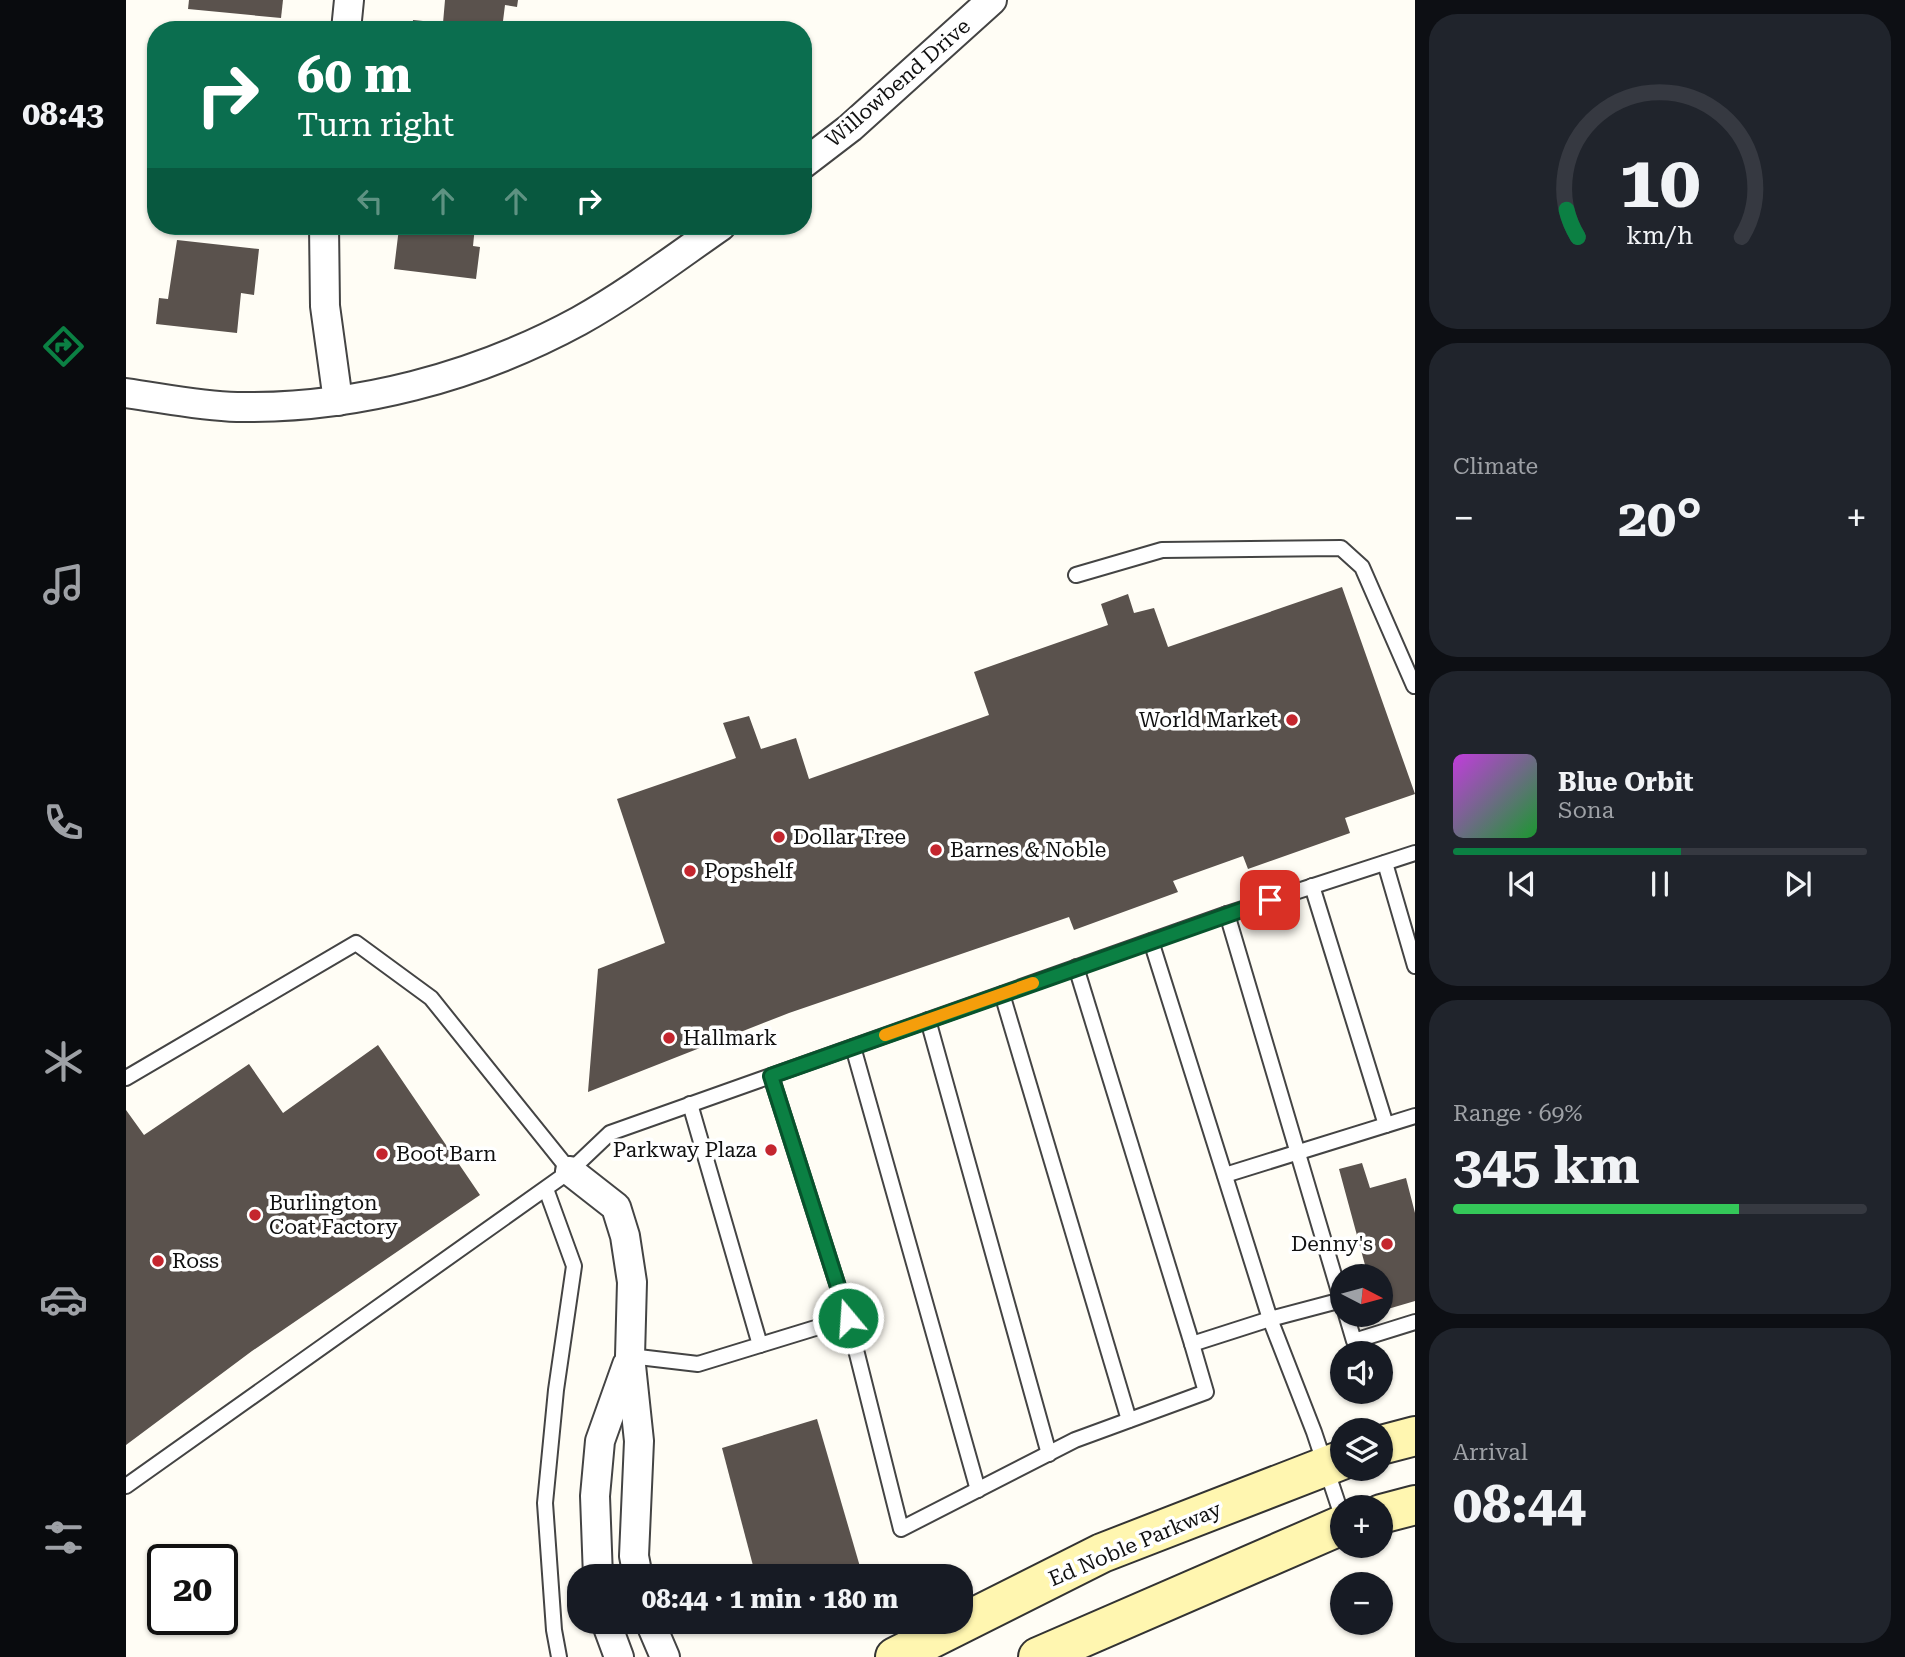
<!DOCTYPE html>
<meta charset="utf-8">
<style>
:root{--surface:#171b24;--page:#20242c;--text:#f1f3f6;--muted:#9ea1a6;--line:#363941;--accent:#0b8043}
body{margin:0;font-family:"Roboto Serif",serif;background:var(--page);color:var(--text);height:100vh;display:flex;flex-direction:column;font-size:26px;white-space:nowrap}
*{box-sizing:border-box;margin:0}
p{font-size:23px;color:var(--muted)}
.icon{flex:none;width:38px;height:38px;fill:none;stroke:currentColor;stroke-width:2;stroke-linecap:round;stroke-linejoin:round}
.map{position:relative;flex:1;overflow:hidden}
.details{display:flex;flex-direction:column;gap:14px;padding:14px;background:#0d0f14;width:490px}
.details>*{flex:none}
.banner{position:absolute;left:21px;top:21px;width:665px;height:214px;border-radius:28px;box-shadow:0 2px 5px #0004;background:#0b6e4f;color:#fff;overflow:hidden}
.needle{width:46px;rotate:96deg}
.tools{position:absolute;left:1204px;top:1264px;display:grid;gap:14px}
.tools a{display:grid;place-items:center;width:63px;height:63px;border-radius:50%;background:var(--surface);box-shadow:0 2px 5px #0004;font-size:35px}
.speed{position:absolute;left:21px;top:1544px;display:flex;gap:14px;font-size:35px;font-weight:700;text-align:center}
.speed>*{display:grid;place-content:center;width:91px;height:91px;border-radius:50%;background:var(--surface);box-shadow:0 2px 5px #0004;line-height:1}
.speed .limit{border:4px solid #111;border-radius:10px;background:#fff;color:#111}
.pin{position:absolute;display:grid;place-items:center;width:60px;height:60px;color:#fff;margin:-30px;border-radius:14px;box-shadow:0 4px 10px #0006}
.me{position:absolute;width:77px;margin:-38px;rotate:342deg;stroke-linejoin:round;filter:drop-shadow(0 0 5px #0008)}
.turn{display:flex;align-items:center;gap:24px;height:147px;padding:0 35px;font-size:32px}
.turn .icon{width:91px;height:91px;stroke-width:2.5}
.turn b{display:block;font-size:49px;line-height:60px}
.lanes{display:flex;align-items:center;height:66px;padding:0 35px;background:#0003;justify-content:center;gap:35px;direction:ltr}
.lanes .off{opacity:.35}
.big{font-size:52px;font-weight:700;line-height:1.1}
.details .tile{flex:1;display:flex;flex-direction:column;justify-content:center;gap:10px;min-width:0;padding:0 24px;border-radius:28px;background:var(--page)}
.details .dial{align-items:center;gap:0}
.dial svg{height:182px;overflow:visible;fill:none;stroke:var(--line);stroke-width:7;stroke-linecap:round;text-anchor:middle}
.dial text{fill:var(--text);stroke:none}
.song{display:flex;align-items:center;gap:21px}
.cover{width:84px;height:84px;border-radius:10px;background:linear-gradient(135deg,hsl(290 70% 55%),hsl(130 70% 35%))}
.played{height:7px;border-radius:4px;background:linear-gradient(90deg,var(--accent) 55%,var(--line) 55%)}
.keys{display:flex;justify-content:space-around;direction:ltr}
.heat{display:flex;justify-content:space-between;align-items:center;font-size:38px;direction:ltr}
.charge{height:10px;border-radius:5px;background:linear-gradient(90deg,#34c759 69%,var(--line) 0)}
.trip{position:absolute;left:441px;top:1564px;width:406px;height:70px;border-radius:28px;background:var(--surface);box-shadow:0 2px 5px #0004;font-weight:700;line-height:70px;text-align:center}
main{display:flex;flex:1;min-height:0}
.tabs{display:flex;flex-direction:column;width:126px;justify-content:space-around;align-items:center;background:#090b0e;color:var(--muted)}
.tabs .icon{width:49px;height:49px}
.tabs .on{color:var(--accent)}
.tabs b{font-size:32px;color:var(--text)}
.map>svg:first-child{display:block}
.building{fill:#5a524d}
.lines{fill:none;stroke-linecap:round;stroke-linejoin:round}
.service-casing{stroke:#444;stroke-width:18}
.minor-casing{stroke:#444;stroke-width:32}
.secondary-casing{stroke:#333;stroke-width:42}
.service{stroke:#fff;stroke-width:14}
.minor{stroke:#fff;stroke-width:28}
.secondary{stroke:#fff6b0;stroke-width:38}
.route-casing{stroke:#07532c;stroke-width:18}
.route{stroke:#0b8043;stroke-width:12}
.slow{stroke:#f59e0b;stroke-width:12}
.poi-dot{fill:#c4262e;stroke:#fff;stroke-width:2.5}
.labels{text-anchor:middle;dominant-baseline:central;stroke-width:7;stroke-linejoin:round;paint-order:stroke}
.street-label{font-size:21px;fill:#111;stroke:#fff}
.poi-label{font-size:21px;fill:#111;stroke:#fff;text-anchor:start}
</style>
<main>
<nav class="tabs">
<b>08:43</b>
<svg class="icon on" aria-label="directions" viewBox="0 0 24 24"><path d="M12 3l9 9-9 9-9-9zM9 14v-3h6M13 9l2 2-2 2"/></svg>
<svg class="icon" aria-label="music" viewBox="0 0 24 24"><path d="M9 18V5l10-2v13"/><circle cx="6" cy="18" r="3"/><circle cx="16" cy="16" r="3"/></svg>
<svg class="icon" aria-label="phone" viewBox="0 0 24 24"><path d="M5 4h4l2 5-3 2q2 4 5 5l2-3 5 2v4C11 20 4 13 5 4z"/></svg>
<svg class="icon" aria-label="climate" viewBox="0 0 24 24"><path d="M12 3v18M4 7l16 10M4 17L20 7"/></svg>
<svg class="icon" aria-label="car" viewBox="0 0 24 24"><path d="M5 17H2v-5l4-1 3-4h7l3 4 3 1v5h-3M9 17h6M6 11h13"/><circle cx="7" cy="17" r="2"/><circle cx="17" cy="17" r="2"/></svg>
<svg class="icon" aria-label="filters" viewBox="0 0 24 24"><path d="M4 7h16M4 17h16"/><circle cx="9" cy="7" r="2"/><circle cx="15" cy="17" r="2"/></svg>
</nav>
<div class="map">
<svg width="1289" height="1657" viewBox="0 0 1289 1657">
<rect width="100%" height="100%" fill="#fffdf5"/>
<g class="building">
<polygon points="63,0 157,0 155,18 62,9"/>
<polygon points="319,0 392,0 391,7 379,5 377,21 391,22 390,30 286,30 287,20 317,23"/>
<polygon points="76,226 120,226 120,233"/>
<polygon points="285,226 349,226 347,246 354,247 350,279 268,269 273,228 285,230"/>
<polygon points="51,240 133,249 128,295 115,293 111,333 30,324 33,298 42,299"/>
<polygon points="1216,587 1289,794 1219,818 1224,833 1122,869 1117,856 1047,881 1052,892 948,930 943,917 663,1013 462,1092 472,969 539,943 491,799 610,758 597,723 623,716 635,749 670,738 683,779 863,715 848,672 982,625 975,604 1002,594 1008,613 1028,608 1042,647"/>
<polygon points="252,1045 354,1195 126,1351 0,1445 0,1110 18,1135 123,1064 157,1113"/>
<polygon points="1236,1163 1244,1188 1280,1178 1289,1213 1289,1301 1255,1311 1255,1276 1242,1276 1213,1169"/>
<polygon points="691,1419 737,1577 630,1577 596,1448"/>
<polygon points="642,1622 666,1622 666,1623 644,1630"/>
</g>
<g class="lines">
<defs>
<g id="service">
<polyline points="950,575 1036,550 1215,548 1236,567 1288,686"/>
<polyline points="1259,863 1289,966"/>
<polyline points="1186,886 1260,1125"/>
<polyline points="1101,914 1216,1302"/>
<polyline points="1025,941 1144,1319 1216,1300"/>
<polyline points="950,967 1066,1344"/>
<polyline points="876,994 1003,1420"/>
<polyline points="802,1020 923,1454"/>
<polyline points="727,1047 852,1490"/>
<polyline points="645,1076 722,1318"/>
<polyline points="0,1078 230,943 305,998 444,1171"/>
<polyline points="1099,1175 1289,1116"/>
<polyline points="420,1189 448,1266 430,1390 419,1503 428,1630 433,1657"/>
<polyline points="1220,1314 1228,1341 1289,1322"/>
<polyline points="634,1345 722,1318 775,1529 949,1440 1080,1392 1066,1344 1144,1319 1188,1432 1216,1516"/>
<polyline points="504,1356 572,1364 634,1345 564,1104"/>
<polyline points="0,1486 444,1171 484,1133 1101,914 1289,853"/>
</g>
<g id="minor">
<polyline points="220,30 223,0"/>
<polyline points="677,164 724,128 866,0"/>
<polyline points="198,226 199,306 212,401"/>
<path d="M 0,393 C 36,398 74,406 111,407 C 229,409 350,377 453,321 C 503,293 549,258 595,226"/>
<polyline points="444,1171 490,1207 499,1236 506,1282 504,1356 513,1441 508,1556 512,1577"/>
<polyline points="472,1577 469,1496 474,1441 501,1365"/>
<polyline points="480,1622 493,1657"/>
<polyline points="524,1622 539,1657"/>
</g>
<g id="secondary">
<polyline points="1255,1445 1289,1436"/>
<polyline points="1255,1514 1289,1505"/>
<polyline points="769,1657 976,1553 1216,1460"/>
<polyline points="912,1657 1216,1525"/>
</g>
</defs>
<use href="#service" class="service-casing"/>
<use href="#minor" class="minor-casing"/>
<use href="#secondary" class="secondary-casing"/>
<use href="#service" class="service"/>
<use href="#minor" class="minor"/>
<use href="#secondary" class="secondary"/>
</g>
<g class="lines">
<defs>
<polyline id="route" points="722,1318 645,1076 1144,900"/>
</defs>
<use href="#route" class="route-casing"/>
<use href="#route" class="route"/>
<polyline class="slow" points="759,1035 907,983"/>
</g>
<g class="poi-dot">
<circle cx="1166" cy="720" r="7"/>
<circle cx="653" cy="837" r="7"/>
<circle cx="810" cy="850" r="7"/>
<circle cx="564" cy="871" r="7"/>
<circle cx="543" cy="1038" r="7"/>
<circle cx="645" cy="1150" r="7"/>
<circle cx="256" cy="1154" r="7"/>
<circle cx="129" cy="1215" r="7"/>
<circle cx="1261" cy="1244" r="7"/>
<circle cx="32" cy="1261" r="7"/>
</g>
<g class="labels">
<g class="street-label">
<text transform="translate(772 83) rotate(-41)">Willowbend Drive</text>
<text transform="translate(1009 1544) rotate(-23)">Ed Noble Parkway</text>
</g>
<g class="poi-label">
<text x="1152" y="720" text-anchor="end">World Market</text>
<text x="667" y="837">Dollar Tree</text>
<text x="824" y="850">Barnes &amp; Noble</text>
<text x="578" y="871">Popshelf</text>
<text x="557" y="1038">Hallmark</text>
<text x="631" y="1150" text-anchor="end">Parkway Plaza</text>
<text x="270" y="1154">Boot Barn</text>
<text x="143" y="1203">Burlington<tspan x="143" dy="24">Coat Factory</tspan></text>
<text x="1247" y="1244" text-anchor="end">Denny's</text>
<text x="46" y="1261">Ross</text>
</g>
</g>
</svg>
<div class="tools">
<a><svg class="needle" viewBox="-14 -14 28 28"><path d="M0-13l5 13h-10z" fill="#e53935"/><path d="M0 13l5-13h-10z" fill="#9ea1a6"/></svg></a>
<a><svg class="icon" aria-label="sound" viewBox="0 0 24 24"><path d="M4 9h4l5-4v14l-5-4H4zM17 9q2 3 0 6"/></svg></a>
<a><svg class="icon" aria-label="layers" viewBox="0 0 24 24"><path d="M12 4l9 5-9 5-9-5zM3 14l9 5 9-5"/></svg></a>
<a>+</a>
<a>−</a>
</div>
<div class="speed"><div class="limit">20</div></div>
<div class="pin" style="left:1144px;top:900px;background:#d93025"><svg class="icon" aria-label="arrive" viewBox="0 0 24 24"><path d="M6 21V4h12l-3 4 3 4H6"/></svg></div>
<svg class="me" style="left:722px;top:1318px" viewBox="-20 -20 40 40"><circle r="17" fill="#0b8043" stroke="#fff" stroke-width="3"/><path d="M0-11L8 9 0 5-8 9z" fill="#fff"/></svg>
<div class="trip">08:44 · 1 min · 180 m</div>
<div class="banner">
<div class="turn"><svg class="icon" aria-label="right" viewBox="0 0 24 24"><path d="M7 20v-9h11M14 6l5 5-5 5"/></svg><div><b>60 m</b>Turn right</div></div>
<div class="lanes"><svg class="icon off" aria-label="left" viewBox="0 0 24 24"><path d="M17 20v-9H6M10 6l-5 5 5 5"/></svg><svg class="icon off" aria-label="ahead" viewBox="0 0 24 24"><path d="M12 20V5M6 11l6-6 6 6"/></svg><svg class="icon off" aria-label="ahead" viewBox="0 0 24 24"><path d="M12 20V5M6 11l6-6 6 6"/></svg><svg class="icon" aria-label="right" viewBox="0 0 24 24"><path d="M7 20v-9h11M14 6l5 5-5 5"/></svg></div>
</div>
</div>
<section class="details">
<div class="tile dial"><svg viewBox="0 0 100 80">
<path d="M14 69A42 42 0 1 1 86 69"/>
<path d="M14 69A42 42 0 0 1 9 57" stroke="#0b8043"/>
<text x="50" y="56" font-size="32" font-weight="700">10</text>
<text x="50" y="72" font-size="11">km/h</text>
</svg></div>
<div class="tile"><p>Climate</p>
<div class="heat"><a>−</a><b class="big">20°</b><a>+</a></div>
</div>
<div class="tile">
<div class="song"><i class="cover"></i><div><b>Blue Orbit</b><p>Sona</p></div></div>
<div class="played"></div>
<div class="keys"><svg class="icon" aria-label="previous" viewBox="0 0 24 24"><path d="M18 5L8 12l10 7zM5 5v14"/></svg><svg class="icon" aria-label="pause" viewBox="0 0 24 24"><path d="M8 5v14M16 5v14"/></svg><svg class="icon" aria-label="next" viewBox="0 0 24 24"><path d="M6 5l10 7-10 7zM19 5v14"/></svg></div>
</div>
<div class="tile"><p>Range · 69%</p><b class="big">345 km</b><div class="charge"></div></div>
<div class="tile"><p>Arrival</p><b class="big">08:44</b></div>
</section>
</main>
